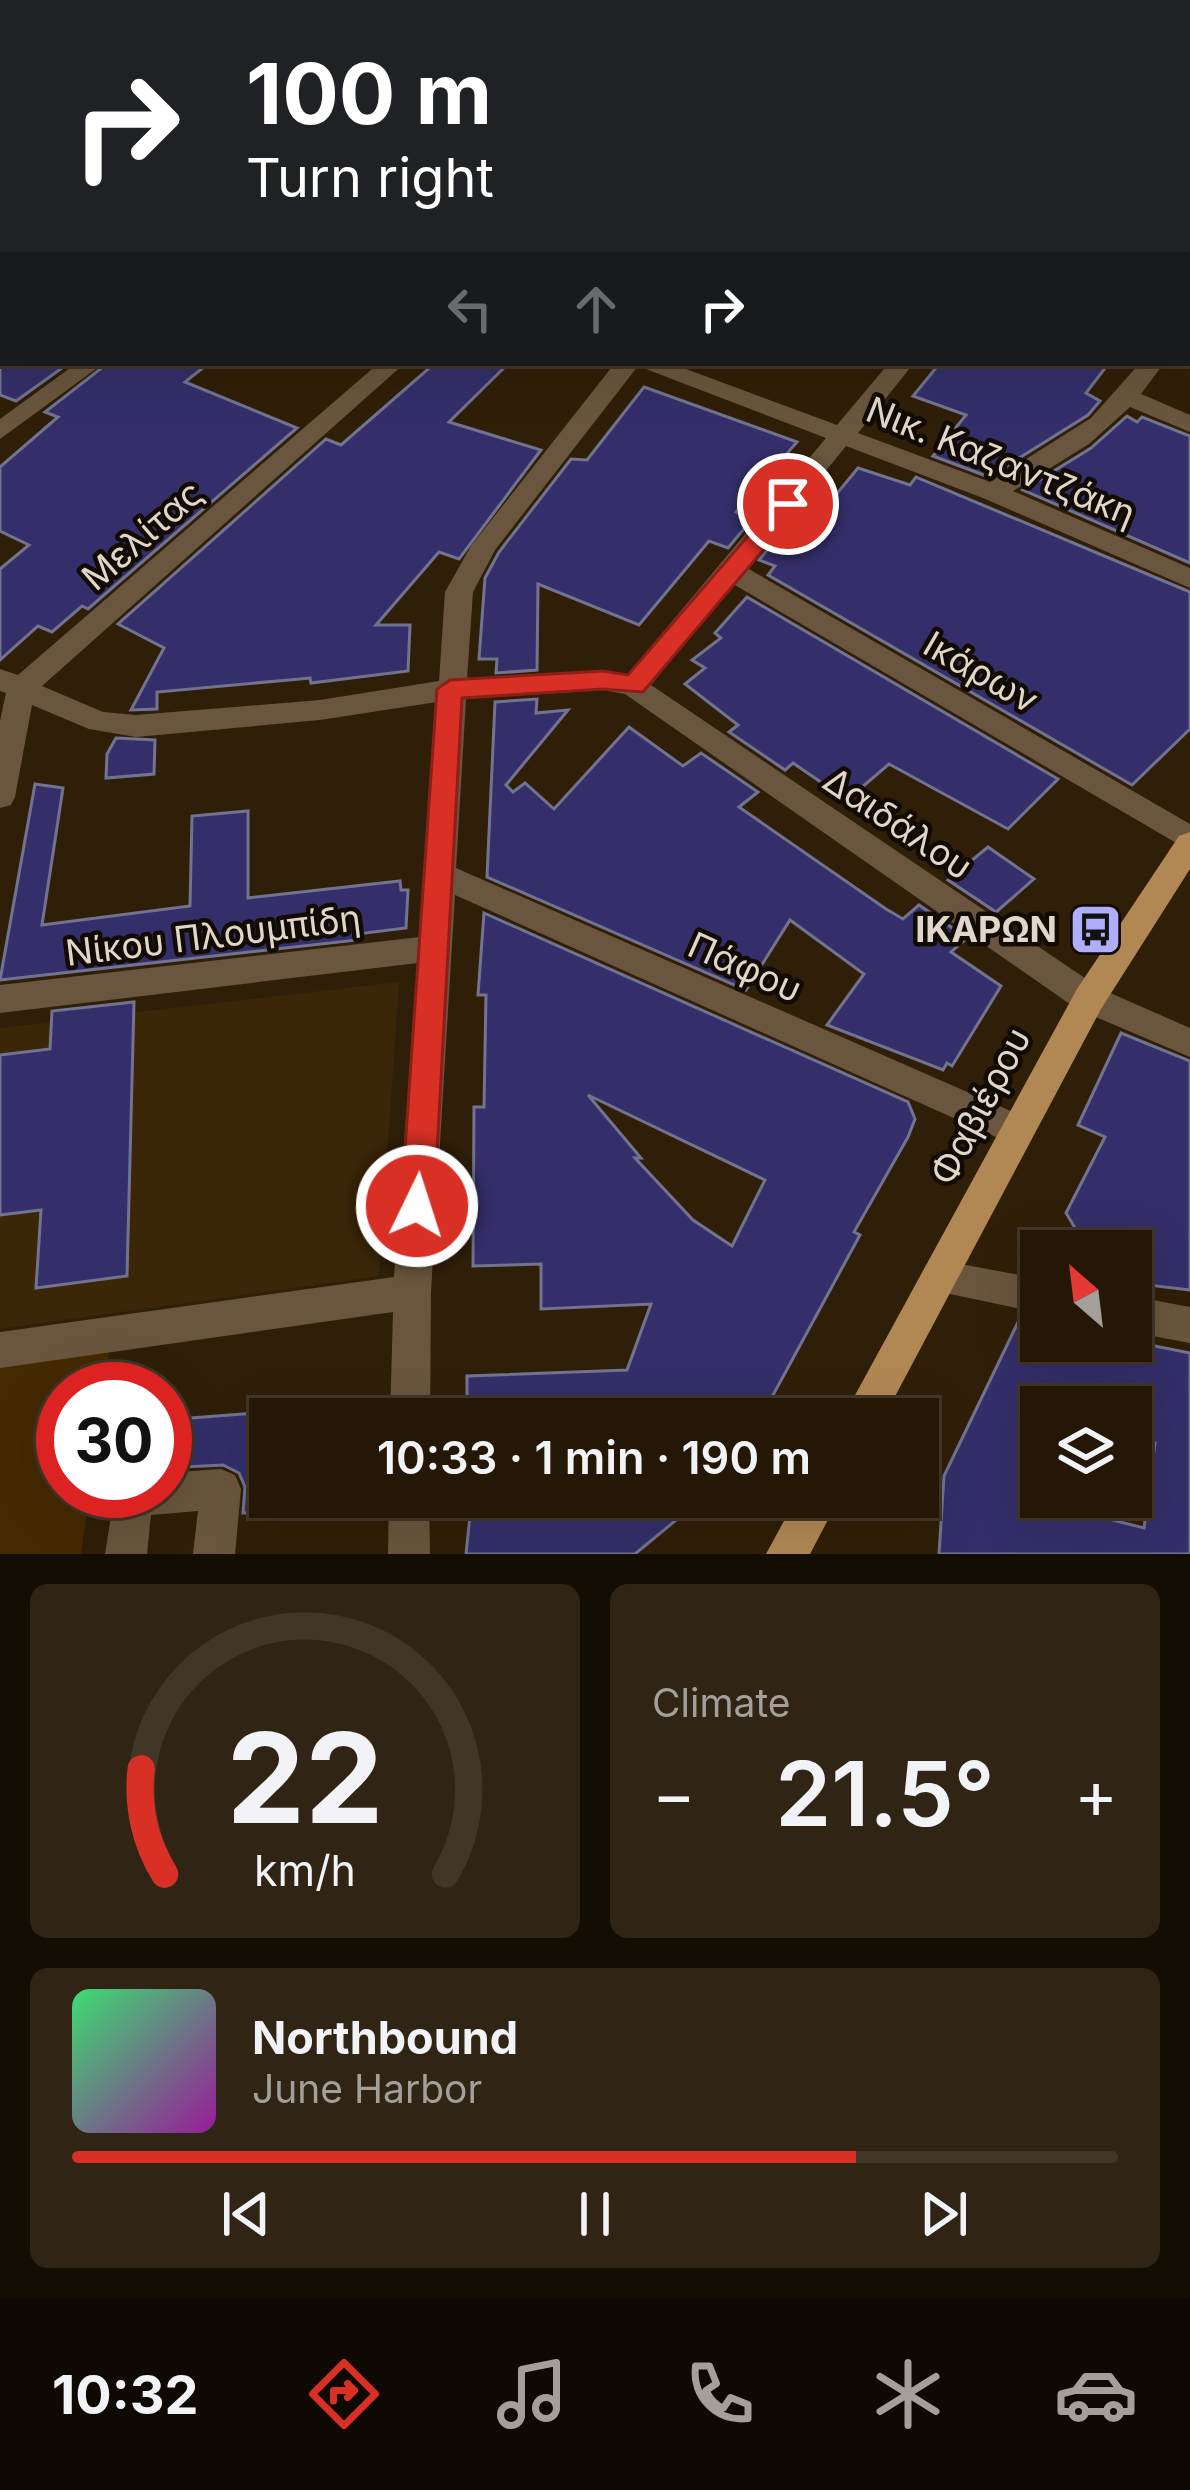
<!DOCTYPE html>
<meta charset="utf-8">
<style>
:root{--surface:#241706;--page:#302414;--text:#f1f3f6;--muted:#a39f9b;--line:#413628;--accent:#d93025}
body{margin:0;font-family:Inter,sans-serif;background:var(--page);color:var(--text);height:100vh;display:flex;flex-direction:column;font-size:45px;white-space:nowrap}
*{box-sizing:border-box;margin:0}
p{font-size:39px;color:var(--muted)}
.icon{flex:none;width:66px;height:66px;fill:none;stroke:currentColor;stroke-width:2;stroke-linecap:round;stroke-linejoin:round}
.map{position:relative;height:1554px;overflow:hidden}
.panel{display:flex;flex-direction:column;gap:30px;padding:30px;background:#140d03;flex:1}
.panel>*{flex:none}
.banner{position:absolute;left:0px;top:0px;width:1191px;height:366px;box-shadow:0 12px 48px #0002,0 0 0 3px var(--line);background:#202124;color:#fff;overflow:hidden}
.needle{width:78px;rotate:332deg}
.buttons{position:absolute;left:1020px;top:1230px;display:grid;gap:24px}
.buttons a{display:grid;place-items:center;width:132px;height:132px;border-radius:0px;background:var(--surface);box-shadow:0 12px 48px #0002,0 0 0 3px var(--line);font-size:60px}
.speed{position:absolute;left:36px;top:1362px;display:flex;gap:24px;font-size:60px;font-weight:700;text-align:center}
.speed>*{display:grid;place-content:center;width:156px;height:156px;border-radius:50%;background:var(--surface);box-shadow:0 12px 48px #0002,0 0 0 3px var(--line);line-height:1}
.speed .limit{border:18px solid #d22;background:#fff;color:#111}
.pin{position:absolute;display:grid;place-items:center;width:102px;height:102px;color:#fff;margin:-51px;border:6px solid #fff;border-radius:50%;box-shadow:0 3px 12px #0007}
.me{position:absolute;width:132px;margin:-66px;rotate:4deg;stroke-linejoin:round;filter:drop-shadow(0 0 9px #0008)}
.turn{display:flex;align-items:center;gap:42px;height:252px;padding:0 48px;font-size:54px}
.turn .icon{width:156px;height:156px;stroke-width:2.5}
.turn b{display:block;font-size:84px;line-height:102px}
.lanes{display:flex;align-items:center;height:114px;padding:0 48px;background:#0003;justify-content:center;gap:60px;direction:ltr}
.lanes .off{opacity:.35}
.big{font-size:90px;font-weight:600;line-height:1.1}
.panel .widget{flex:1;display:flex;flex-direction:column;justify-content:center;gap:18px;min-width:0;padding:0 42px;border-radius:18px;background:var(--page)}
.panel .dial{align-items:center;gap:0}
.dial svg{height:312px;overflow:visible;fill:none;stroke:var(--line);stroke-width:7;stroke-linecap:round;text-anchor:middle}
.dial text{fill:var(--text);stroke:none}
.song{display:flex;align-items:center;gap:36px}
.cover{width:144px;height:144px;border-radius:18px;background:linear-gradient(135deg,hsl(140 70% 55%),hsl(300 70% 35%))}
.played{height:12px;border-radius:6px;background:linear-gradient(90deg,var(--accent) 75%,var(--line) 75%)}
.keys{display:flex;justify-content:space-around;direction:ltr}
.heat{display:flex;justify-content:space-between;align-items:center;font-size:66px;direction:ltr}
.panel .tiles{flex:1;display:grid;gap:30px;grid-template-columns:1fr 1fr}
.widget:last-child{grid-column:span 2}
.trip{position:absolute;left:249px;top:1398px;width:690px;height:120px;border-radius:0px;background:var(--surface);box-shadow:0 12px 48px #0002,0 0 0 3px var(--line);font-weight:600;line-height:120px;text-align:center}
.tabs{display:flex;height:192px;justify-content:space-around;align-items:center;background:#0e0902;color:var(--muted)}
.tabs .icon{width:84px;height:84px}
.tabs .current{color:var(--accent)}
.tabs b{font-size:54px;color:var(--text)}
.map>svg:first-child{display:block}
.built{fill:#3b2607}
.green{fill:#442a01}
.building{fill:#342f6a;stroke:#72738f;stroke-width:3;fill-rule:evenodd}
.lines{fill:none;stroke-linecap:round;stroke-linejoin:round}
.minor{fill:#6a563e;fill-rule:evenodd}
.major{fill:#b18854;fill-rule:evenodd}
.route{fill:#d93025;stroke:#8d1f18;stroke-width:3}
.labels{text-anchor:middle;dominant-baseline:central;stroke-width:9;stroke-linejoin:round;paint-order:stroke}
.street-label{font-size:36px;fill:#e1d6c9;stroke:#120b03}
.poi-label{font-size:36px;font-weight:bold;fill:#e1d6c9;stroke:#120b03;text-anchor:end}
</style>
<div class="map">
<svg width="1190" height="1554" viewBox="0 0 1190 1554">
<rect width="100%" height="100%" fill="#301f08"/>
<polygon class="built" points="399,982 379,1276 0,1329 0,1028"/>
<polygon class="green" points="109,1351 104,1389 63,1389 63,1491 90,1491 81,1554 0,1554 0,1364"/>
<g class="building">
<polygon points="0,363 69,363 16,401 0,395"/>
<polygon points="108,363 209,363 185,382 297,428 88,609 82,606 52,632 38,626 0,660 0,569 29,545 0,531 0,467 58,417 45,412"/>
<polygon points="435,363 509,363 449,422 541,450 459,559 439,552 376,625 410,625 408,671 311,683 310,678 157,692 157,709 131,710 164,648 118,624 326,439 341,445"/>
<polygon points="940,363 1109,363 1086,393 1100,401 1088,415 989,477 933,456 966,415 913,396"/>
<polygon points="644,387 797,442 736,512 753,518 728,548 709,541 639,625 538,584 537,670 496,673 497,659 479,659 485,578 499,552 571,459 587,460"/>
<polygon points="1127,416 1137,422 1142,417 1190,436 1190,563 1023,490 1091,448"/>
<polygon points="858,468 910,485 916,477 1190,592 1190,729 1132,785 768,575 775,566 759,560 784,530 801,537"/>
<polygon points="747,597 1058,779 1008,829 889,764 847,800 793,763 785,770 729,732 738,725 685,684 705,668 692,660 721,638 715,633"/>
<polygon points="537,699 536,713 568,710 506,785 513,792 525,783 554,809 629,727 683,766 701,753 758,792 739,807 886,909 903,919 919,905 967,938 951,952 1001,986 952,1066 947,1063 943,1070 827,1025 864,974 790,920 746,990 487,877 495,702"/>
<polygon points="116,738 155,740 154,774 106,778 107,754"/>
<polygon points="35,784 63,788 42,925 190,906 192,816 248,811 248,898 400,881 401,890 408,890 406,928 357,934 357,940 0,980"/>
<polygon points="988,847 1034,879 996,912 948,880"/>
<path d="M 484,913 L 908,1102 L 915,1119 L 908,1137 L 854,1232 L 860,1235 L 760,1419 L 467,1419 L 467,1376 L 627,1370 L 651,1304 L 541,1309 L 541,1264 L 473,1266 L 474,1107 L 484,1107 L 486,995 L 478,995 ZM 588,1095 L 765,1180 L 732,1246 L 693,1220 L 635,1158 L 641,1158 Z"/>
<polygon points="134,1002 127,1276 36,1288 41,1210 0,1215 0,1055 50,1049 52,1011"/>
<polygon points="1121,1033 1190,1061 1190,1290 1131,1283 1131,1251 1089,1251 1066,1213 1105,1137 1078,1125"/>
<path d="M 1022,1314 L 1041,1317 L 1041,1341 L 1130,1341 L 1190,1353 L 1190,1554 L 939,1554 L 944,1476 ZM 1041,1407 L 1144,1407 L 1144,1431 L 1151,1432 L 1151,1443 L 1155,1443 L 1144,1528 L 1070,1509 L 1070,1497 L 1041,1497 Z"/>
<polygon points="270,1412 270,1512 243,1513 245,1487 239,1473 223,1465 165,1468 165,1420"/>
<polygon points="472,1497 704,1497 635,1554 466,1554"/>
</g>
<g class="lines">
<g class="minor">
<polygon points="648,0 667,0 669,3 650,3"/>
<polygon points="803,0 823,0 825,3 805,3"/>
<polygon points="1119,0 1148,0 1150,3 1121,3"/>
<polygon points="1188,8 1190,9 1190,21 1188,20"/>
<rect x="1188" y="40" width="2" height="12"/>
<rect x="1188" y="95" width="2" height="13"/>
<polygon points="3,97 3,109 0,110 0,98"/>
<polygon points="3,119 3,132 0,133 0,120"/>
<polygon points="1188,197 1190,198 1190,212 1188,211"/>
<polygon points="3,236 3,250 0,251 0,237"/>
<polygon points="1190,280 1190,299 1188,300 1188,281"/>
<polygon points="77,363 104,363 0,439 0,419"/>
<path d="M 379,363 L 405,363 L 42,686 L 103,712 L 136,715 L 320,700 L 439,681 L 445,592 L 471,546 L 615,363 L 670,363 L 837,425 L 889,363 L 914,363 L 858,433 L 990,482 L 1091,418 L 1140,363 L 1164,363 L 1141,394 L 1190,415 L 1190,432 L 1130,407 L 1089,444 L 1013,491 L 1190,568 L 1190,588 L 983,498 L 846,446 L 747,568 L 1190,824 L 1190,851 L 733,584 L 651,685 L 1101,989 L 1190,1028 L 1190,1057 L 1077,1009 L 625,694 L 603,690 L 466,699 L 456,868 L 1029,1119 L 1035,1130 L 1029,1141 L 1017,1145 L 1005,1141 L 455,895 L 431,1292 L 430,1419 L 390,1419 L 393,1312 L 0,1368 L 0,1332 L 394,1277 L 418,963 L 0,1013 L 0,985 L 420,937 L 437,702 L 320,720 L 136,737 L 89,729 L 32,705 L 15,797 L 11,805 L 0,808 L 0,721 L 6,693 L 0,691 L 0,669 L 18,675 ZM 638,366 L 826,438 L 627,675 L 603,670 L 467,679 L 473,592 L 495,550 Z"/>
<polygon points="939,1260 1041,1279 1041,1313 926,1289 920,1277 926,1265"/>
<polygon points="1131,1296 1190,1307 1190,1343 1131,1332"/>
<polygon points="221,1469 235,1475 241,1489 235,1554 193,1554 198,1511 151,1515 147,1554 105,1554 115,1491 165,1491 165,1473"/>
<polygon points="389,1497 429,1497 430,1554 388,1554"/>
</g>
<g class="major">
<polygon points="1190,832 1190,869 1101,1009 883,1419 842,1419 1077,989 1179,836"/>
<polygon points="797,1497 840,1497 810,1554 766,1554"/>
</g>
</g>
<polygon class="route" points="788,497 797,499 797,510 643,692 603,689 462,698 434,1206 429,1216 417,1220 406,1216 401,1206 437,689 450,680 603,671 628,675 780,499"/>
<defs>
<symbol id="bus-square" viewBox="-11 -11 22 22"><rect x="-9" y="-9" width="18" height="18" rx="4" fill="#afaefa" stroke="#120b03"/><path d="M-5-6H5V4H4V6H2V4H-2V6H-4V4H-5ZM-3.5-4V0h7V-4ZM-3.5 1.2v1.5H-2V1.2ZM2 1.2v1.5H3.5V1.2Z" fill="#111"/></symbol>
</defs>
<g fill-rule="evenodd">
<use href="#bus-square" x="1066" y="900" width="59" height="59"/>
</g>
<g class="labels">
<g class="street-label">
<text transform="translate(1001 461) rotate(22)">Νικ. Καζαντζάκη</text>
<text transform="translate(142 535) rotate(-41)">Μελίτας</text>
<text transform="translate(981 672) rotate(30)">Ικάρων</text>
<text transform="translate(898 823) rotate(34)">Δαιδάλου</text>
<text transform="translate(213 935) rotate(-7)">Νίκου Πλουμπίδη</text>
<text transform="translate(745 967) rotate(24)">Πάφου</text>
<text transform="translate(980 1106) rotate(-62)">Φαβιέρου</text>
</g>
<g class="poi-label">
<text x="1057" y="929">ΙΚΑΡΩΝ</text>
</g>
</g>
</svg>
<div class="buttons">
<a><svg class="needle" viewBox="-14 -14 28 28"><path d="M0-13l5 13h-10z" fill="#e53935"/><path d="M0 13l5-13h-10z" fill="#a39f9b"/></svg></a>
<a><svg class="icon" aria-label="layers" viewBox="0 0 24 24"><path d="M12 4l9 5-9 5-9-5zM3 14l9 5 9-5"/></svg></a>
</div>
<div class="speed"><div class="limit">30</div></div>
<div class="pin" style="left:788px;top:504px;background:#d93025"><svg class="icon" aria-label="arrive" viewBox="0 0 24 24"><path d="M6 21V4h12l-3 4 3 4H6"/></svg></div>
<svg class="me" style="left:417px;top:1206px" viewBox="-20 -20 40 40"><circle r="17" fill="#d93025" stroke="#fff" stroke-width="3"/><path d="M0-11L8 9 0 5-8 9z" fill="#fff"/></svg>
<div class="trip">10:33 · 1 min · 190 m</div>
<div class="banner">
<div class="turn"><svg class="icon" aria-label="right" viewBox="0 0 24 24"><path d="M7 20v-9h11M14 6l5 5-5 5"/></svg><div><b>100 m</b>Turn right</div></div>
<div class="lanes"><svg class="icon off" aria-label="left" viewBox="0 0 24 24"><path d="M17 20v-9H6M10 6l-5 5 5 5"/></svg><svg class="icon off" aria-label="ahead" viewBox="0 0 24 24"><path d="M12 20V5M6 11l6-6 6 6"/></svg><svg class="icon" aria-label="right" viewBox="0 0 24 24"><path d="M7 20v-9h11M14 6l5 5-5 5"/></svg></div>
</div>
</div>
<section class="panel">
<div class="tiles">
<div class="widget dial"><svg viewBox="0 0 100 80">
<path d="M14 69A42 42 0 1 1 86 69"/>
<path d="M14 69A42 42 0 0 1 8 42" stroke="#d93025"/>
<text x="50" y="56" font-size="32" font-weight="700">22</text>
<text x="50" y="72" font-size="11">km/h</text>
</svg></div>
<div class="widget"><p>Climate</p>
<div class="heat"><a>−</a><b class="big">21.5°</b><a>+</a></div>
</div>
<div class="widget">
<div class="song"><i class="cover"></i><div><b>Northbound</b><p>June Harbor</p></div></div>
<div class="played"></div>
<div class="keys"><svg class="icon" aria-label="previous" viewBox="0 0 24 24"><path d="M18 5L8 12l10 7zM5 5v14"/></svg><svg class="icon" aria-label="pause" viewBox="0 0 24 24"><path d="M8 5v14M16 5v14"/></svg><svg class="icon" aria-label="next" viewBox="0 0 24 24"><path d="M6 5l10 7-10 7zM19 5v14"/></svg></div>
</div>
</div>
</section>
<nav class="tabs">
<b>10:32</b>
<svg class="icon current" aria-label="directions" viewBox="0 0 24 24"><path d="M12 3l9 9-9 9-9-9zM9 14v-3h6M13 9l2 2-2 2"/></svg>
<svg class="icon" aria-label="music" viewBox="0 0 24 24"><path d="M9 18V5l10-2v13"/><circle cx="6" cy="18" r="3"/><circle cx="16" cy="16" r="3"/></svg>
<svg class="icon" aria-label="phone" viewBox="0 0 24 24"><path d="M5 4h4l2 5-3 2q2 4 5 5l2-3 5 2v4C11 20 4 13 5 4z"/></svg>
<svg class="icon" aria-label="climate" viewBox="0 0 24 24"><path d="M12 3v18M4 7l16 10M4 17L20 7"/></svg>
<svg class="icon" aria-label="car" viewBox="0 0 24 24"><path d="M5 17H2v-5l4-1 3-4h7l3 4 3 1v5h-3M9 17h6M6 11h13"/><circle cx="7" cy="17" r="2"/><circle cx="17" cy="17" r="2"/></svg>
</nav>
